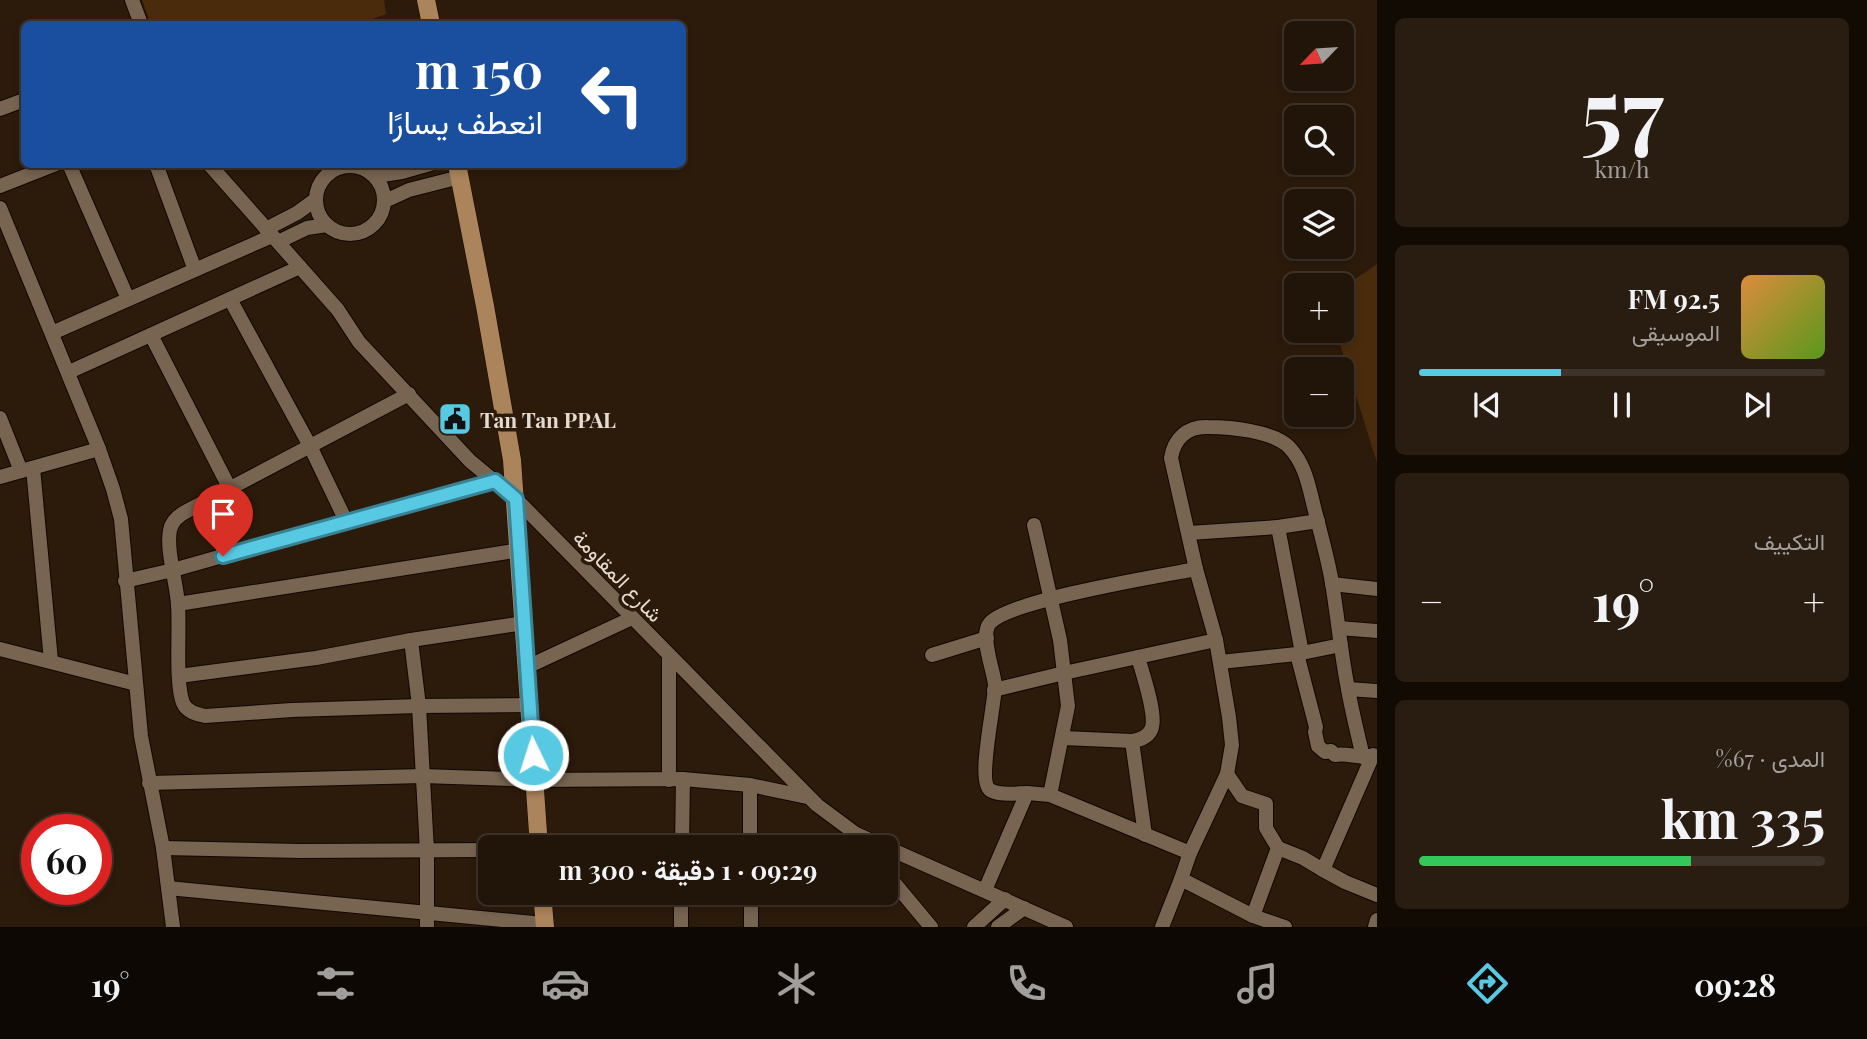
<!DOCTYPE html>
<html lang="ar">
<meta charset="utf-8">
<style>
:root{--surface:#211408;--page:#291d12;--text:#f1f3f6;--muted:#a29e9c;--line:#3e3329;--accent:#58c9e3}
body{margin:0;font-family:"Playfair Display",Vazirmatn,serif;background:var(--page);color:var(--text);direction:rtl;height:100vh;display:flex;flex-direction:column;font-size:26px;white-space:nowrap}
*{box-sizing:border-box;margin:0}
p{font-size:23px;color:var(--muted)}
.icon{flex:none;width:38px;height:38px;fill:none;stroke:currentColor;stroke-width:2;stroke-linecap:round;stroke-linejoin:round}
.map{position:relative;flex:1;overflow:hidden;direction:ltr}
.sheet{display:flex;flex-direction:column;gap:18px;padding:18px;background:#120b04;width:490px}
.sheet>*{flex:none}
.hud{position:absolute;left:21px;top:21px;width:665px;height:147px;border-radius:10px;box-shadow:0 4px 10px #0003,0 0 0 2px var(--line);direction:rtl;background:#1a4fa0;color:#fff;overflow:hidden}
.needle{width:46px;rotate:245deg}
.buttons{position:absolute;left:1284px;top:21px;display:grid;gap:14px}
.buttons a{display:grid;place-items:center;width:70px;height:70px;border-radius:10px;background:var(--surface);box-shadow:0 4px 10px #0003,0 0 0 2px var(--line);font-size:35px}
.speed{position:absolute;left:21px;top:814px;display:flex;gap:14px;font-size:35px;font-weight:700;text-align:center}
.speed>*{display:grid;place-content:center;width:91px;height:91px;border-radius:50%;background:var(--surface);box-shadow:0 4px 10px #0003,0 0 0 2px var(--line);line-height:1}
.speed .limit{border:10px solid #d22;background:#fff;color:#111}
.pin{position:absolute;display:grid;place-items:center;width:60px;height:60px;color:#fff;margin:-72px -30px;border-radius:50% 50% 50% 0;rotate:-45deg;box-shadow:0 0 7px #0007}
.pin .icon{rotate:45deg}
.me{position:absolute;width:77px;margin:-38px;rotate:356deg;stroke-linejoin:round;filter:drop-shadow(0 0 5px #0008)}
.turn{display:flex;align-items:center;gap:24px;height:147px;padding:0 28px;font-size:32px}
.turn .icon{width:91px;height:91px;stroke-width:2.5}
.turn b{display:block;font-size:49px;line-height:60px}
.big{font-size:52px;font-weight:700;line-height:1.1}
.sheet .widget{flex:1;display:flex;flex-direction:column;justify-content:center;gap:10px;min-width:0;padding:0 24px;border-radius:10px;background:var(--page)}
.sheet .dial{align-items:center;gap:0}
.dial b{font-size:91px;line-height:1}
.song{display:flex;align-items:center;gap:21px}
.cover{width:84px;height:84px;border-radius:10px;background:linear-gradient(135deg,hsl(30 70% 55%),hsl(90 70% 35%))}
.played{height:7px;border-radius:4px;background:linear-gradient(90deg,var(--accent) 35%,var(--line) 35%)}
.keys{display:flex;justify-content:space-around;direction:ltr}
.heat{display:flex;justify-content:space-between;align-items:center;font-size:38px;direction:ltr}
.charge{height:10px;border-radius:5px;background:linear-gradient(90deg,#34c759 67%,var(--line) 0)}
.trip{position:absolute;left:478px;top:835px;width:420px;height:70px;border-radius:10px;background:var(--surface);box-shadow:0 4px 10px #0003,0 0 0 2px var(--line);font-weight:700;line-height:70px;text-align:center;direction:rtl}
.tab-bar{display:flex;height:112px;justify-content:space-around;align-items:center;background:#0d0803;color:var(--muted)}
.tab-bar .icon{width:49px;height:49px}
.tab-bar .selected{color:var(--accent)}
.tab-bar b{font-size:32px;color:var(--text)}
main{display:flex;flex:1;min-height:0}
.map>svg:first-child{display:block}
.green{fill:#4a2c0c}
.lines{fill:none;stroke-linecap:round;stroke-linejoin:round}
.street-casing{stroke:#130600;stroke-width:16}
.primary-casing{stroke:#130600;stroke-width:19}
.street{stroke:#776451;stroke-width:14}
.primary{stroke:#ac845c;stroke-width:18}
.route-casing{stroke:#398394;stroke-width:18}
.route{stroke:#58c9e3;stroke-width:12}
.labels{text-anchor:middle;dominant-baseline:central;stroke-width:7;stroke-linejoin:round;paint-order:stroke}
.poi-label{font-size:21px;font-weight:bold;fill:#e6dbd0;stroke:#2c1b0b;text-anchor:start}
.street-label{font-size:21px;fill:#e6dbd0;stroke:#2c1b0b}
</style>
<main>
<section class="sheet">
<div class="widget dial"><b>57</b><p>km/h</p></div>
<div class="widget">
<div class="song"><i class="cover"></i><div><b>92.5 FM</b><p>الموسيقى</p></div></div>
<div class="played"></div>
<div class="keys"><svg class="icon" aria-label="previous" viewBox="0 0 24 24"><path d="M18 5L8 12l10 7zM5 5v14"/></svg><svg class="icon" aria-label="pause" viewBox="0 0 24 24"><path d="M8 5v14M16 5v14"/></svg><svg class="icon" aria-label="next" viewBox="0 0 24 24"><path d="M6 5l10 7-10 7zM19 5v14"/></svg></div>
</div>
<div class="widget"><p>التكييف</p>
<div class="heat"><a>−</a><b class="big">19°</b><a>+</a></div>
</div>
<div class="widget"><p>المدى · 67%</p><b class="big">335 km</b><div class="charge"></div></div>
</section>
<div class="map">
<svg width="1377" height="927" viewBox="0 0 1377 927">
<rect width="100%" height="100%" fill="#2c1b0b"/>
<g class="green">
<polygon points="142,0 384,0 386,14 359,24 151,24"/>
<polygon points="1377,264 1377,463 1336,331 1342,331 1342,288"/>
</g>
<g class="lines">
<defs>
<g id="street">
<polyline points="132,0 141,24"/>
<polyline points="0,109 24,100"/>
<polyline points="69,164 128,299"/>
<polyline points="156,164 195,270"/>
<polyline points="209,164 338,310 359,342 470,461 516,499 817,805 856,834 1066,927"/>
<circle cx="350" cy="200" r="34"/>
<polyline points="376,176 402,172 430,164"/>
<polyline points="0,186 56,164"/>
<polyline points="385,201 409,190 460,177"/>
<polyline points="0,208 99,449 113,489 121,519 141,736 163,848 173,927"/>
<polyline points="266,229 297,213 315,200"/>
<polyline points="278,242 307,228 327,225"/>
<polyline points="230,299 310,446 346,521"/>
<polyline points="52,333 272,236"/>
<polyline points="151,335 230,489"/>
<polyline points="69,372 300,267"/>
<path d="M 409,394 L 187,511 C 179,515 172,520 170,530 C 166,551 177,584 178,605 C 180,629 175,683 183,703 C 187,712 196,714 205,716 L 292,710 L 419,706 L 530,705"/>
<polyline points="0,418 21,471"/>
<polyline points="33,468 51,661"/>
<polyline points="0,477 99,449"/>
<polyline points="1034,525 1060,640 1064,673 1216,640"/>
<polyline points="1189,533 1278,527"/>
<polyline points="125,581 173,570 346,521 495,481"/>
<polyline points="1332,584 1377,589"/>
<polyline points="178,604 520,550"/>
<polyline points="1339,628 1377,631"/>
<polyline points="411,640 419,706 427,851 427,927"/>
<polyline points="0,649 136,684"/>
<polyline points="1302,653 1278,527 1318,521"/>
<path d="M 1297,654 L 1316,727 L 1315,732 L 1318,746 L 1325,752 L 1331,751 L 1335,755 C 1347,753 1358,758 1369,756"/>
<polyline points="932,655 987,638"/>
<polyline points="669,656 669,780"/>
<polyline points="1220,662 1297,654 1341,645"/>
<polyline points="527,667 632,618"/>
<polyline points="179,676 316,658 411,640 524,623"/>
<polyline points="1348,689 1377,691"/>
<polyline points="994,690 1064,673 1068,706 1050,795"/>
<path d="M 1063,738 L 1132,741 C 1140,740 1147,738 1151,730 C 1158,717 1142,672 1138,657"/>
<polyline points="1132,741 1145,835"/>
<polyline points="1373,755 1323,870 1345,882 1377,895"/>
<polyline points="1227,774 1242,796 1266,804 1266,828 1278,848"/>
<polyline points="149,783 423,776 535,780 683,779 750,785 807,797"/>
<polyline points="750,785 750,847"/>
<path d="M 1027,793 C 1017,793 999,796 990,790 C 977,781 995,704 995,685 C 994,671 979,635 990,623 C 1010,600 1159,576 1196,569"/>
<polyline points="682,847 683,779"/>
<polyline points="163,848 300,851 490,850"/>
<polyline points="886,873 931,927"/>
<polyline points="1181,879 1253,916 1285,927"/>
<polyline points="168,888 544,924"/>
<polyline points="985,890 1027,793 1050,795 1190,853"/>
<polyline points="751,892 751,927"/>
<polyline points="1253,916 1278,848 1303,858 1323,870"/>
<polyline points="681,927 681,892"/>
<polyline points="974,927 1005,899"/>
<polyline points="998,927 1024,908"/>
<path d="M 1162,927 L 1181,879 L 1190,853 L 1227,774 L 1232,745 L 1229,717 L 1216,640 L 1196,569 L 1171,458 C 1174,439 1187,426 1208,427 C 1230,427 1273,431 1289,447 C 1306,465 1309,488 1315,511 C 1321,535 1328,559 1332,583 C 1338,619 1341,654 1348,689 C 1352,712 1358,735 1363,757"/>
<polyline points="1375,927 1377,920"/>
</g>
<g id="primary">
<polyline points="426,0 431,24"/>
<polyline points="457,164 485,306 512,460 539,847"/>
<polyline points="542,892 545,927"/>
</g>
</defs>
<use href="#street" class="street-casing"/>
<use href="#primary" class="primary-casing"/>
<use href="#street" class="street"/>
<use href="#primary" class="primary"/>
</g>
<g class="lines">
<defs>
<polyline id="route" points="223,556 495,481 516,499 533,755"/>
</defs>
<use href="#route" class="route-casing"/>
<use href="#route" class="route"/>
</g>
<defs>
<symbol id="civic-square" viewBox="-11 -11 22 22"><rect x="-9" y="-9" width="18" height="18" rx="4" fill="#58c9e3" stroke="#2c1b0b"/><path d="M-.6-6.5H3V-4.5H.6V-3L4-1V1h2V6H-6V1h2V-1L-.6-3ZM-1.2 2.5V6h2.4V2.5Z" fill="#111"/></symbol>
</defs>
<g fill-rule="evenodd">
<use href="#civic-square" x="436" y="400" width="38" height="38"/>
</g>
<g class="labels">
<g class="poi-label">
<text x="480" y="419">Tan Tan PPAL</text>
</g>
<g class="street-label">
<text transform="translate(619 575) rotate(46)">شارع المقاومة</text>
</g>
</g>
</svg>
<div class="buttons">
<a><svg class="needle" viewBox="-14 -14 28 28"><path d="M0-13l5 13h-10z" fill="#e53935"/><path d="M0 13l5-13h-10z" fill="#a29e9c"/></svg></a>
<a><svg class="icon" aria-label="search" viewBox="0 0 24 24"><circle cx="10" cy="10" r="6"/><path d="M15 15l6 6"/></svg></a>
<a><svg class="icon" aria-label="layers" viewBox="0 0 24 24"><path d="M12 4l9 5-9 5-9-5zM3 14l9 5 9-5"/></svg></a>
<a>+</a>
<a>−</a>
</div>
<div class="speed"><div class="limit">60</div></div>
<div class="pin" style="left:223px;top:556px;background:#d93025"><svg class="icon" aria-label="arrive" viewBox="0 0 24 24"><path d="M6 21V4h12l-3 4 3 4H6"/></svg></div>
<svg class="me" style="left:533px;top:755px" viewBox="-20 -20 40 40"><circle r="17" fill="#58c9e3" stroke="#fff" stroke-width="3"/><path d="M0-11L8 9 0 5-8 9z" fill="#fff"/></svg>
<div class="trip">09:29 · 1 دقيقة · 300 m</div>
<div class="hud">
<div class="turn"><svg class="icon" aria-label="left" viewBox="0 0 24 24"><path d="M17 20v-9H6M10 6l-5 5 5 5"/></svg><div><b>150 m</b>انعطف يسارًا</div></div>
</div>
</div>
</main>
<nav class="tab-bar">
<b>09:28</b>
<svg class="icon selected" aria-label="directions" viewBox="0 0 24 24"><path d="M12 3l9 9-9 9-9-9zM9 14v-3h6M13 9l2 2-2 2"/></svg>
<svg class="icon" aria-label="music" viewBox="0 0 24 24"><path d="M9 18V5l10-2v13"/><circle cx="6" cy="18" r="3"/><circle cx="16" cy="16" r="3"/></svg>
<svg class="icon" aria-label="phone" viewBox="0 0 24 24"><path d="M5 4h4l2 5-3 2q2 4 5 5l2-3 5 2v4C11 20 4 13 5 4z"/></svg>
<svg class="icon" aria-label="climate" viewBox="0 0 24 24"><path d="M12 3v18M4 7l16 10M4 17L20 7"/></svg>
<svg class="icon" aria-label="car" viewBox="0 0 24 24"><path d="M5 17H2v-5l4-1 3-4h7l3 4 3 1v5h-3M9 17h6M6 11h13"/><circle cx="7" cy="17" r="2"/><circle cx="17" cy="17" r="2"/></svg>
<svg class="icon" aria-label="filters" viewBox="0 0 24 24"><path d="M4 7h16M4 17h16"/><circle cx="9" cy="7" r="2"/><circle cx="15" cy="17" r="2"/></svg>
<b>19°</b>
</nav>
